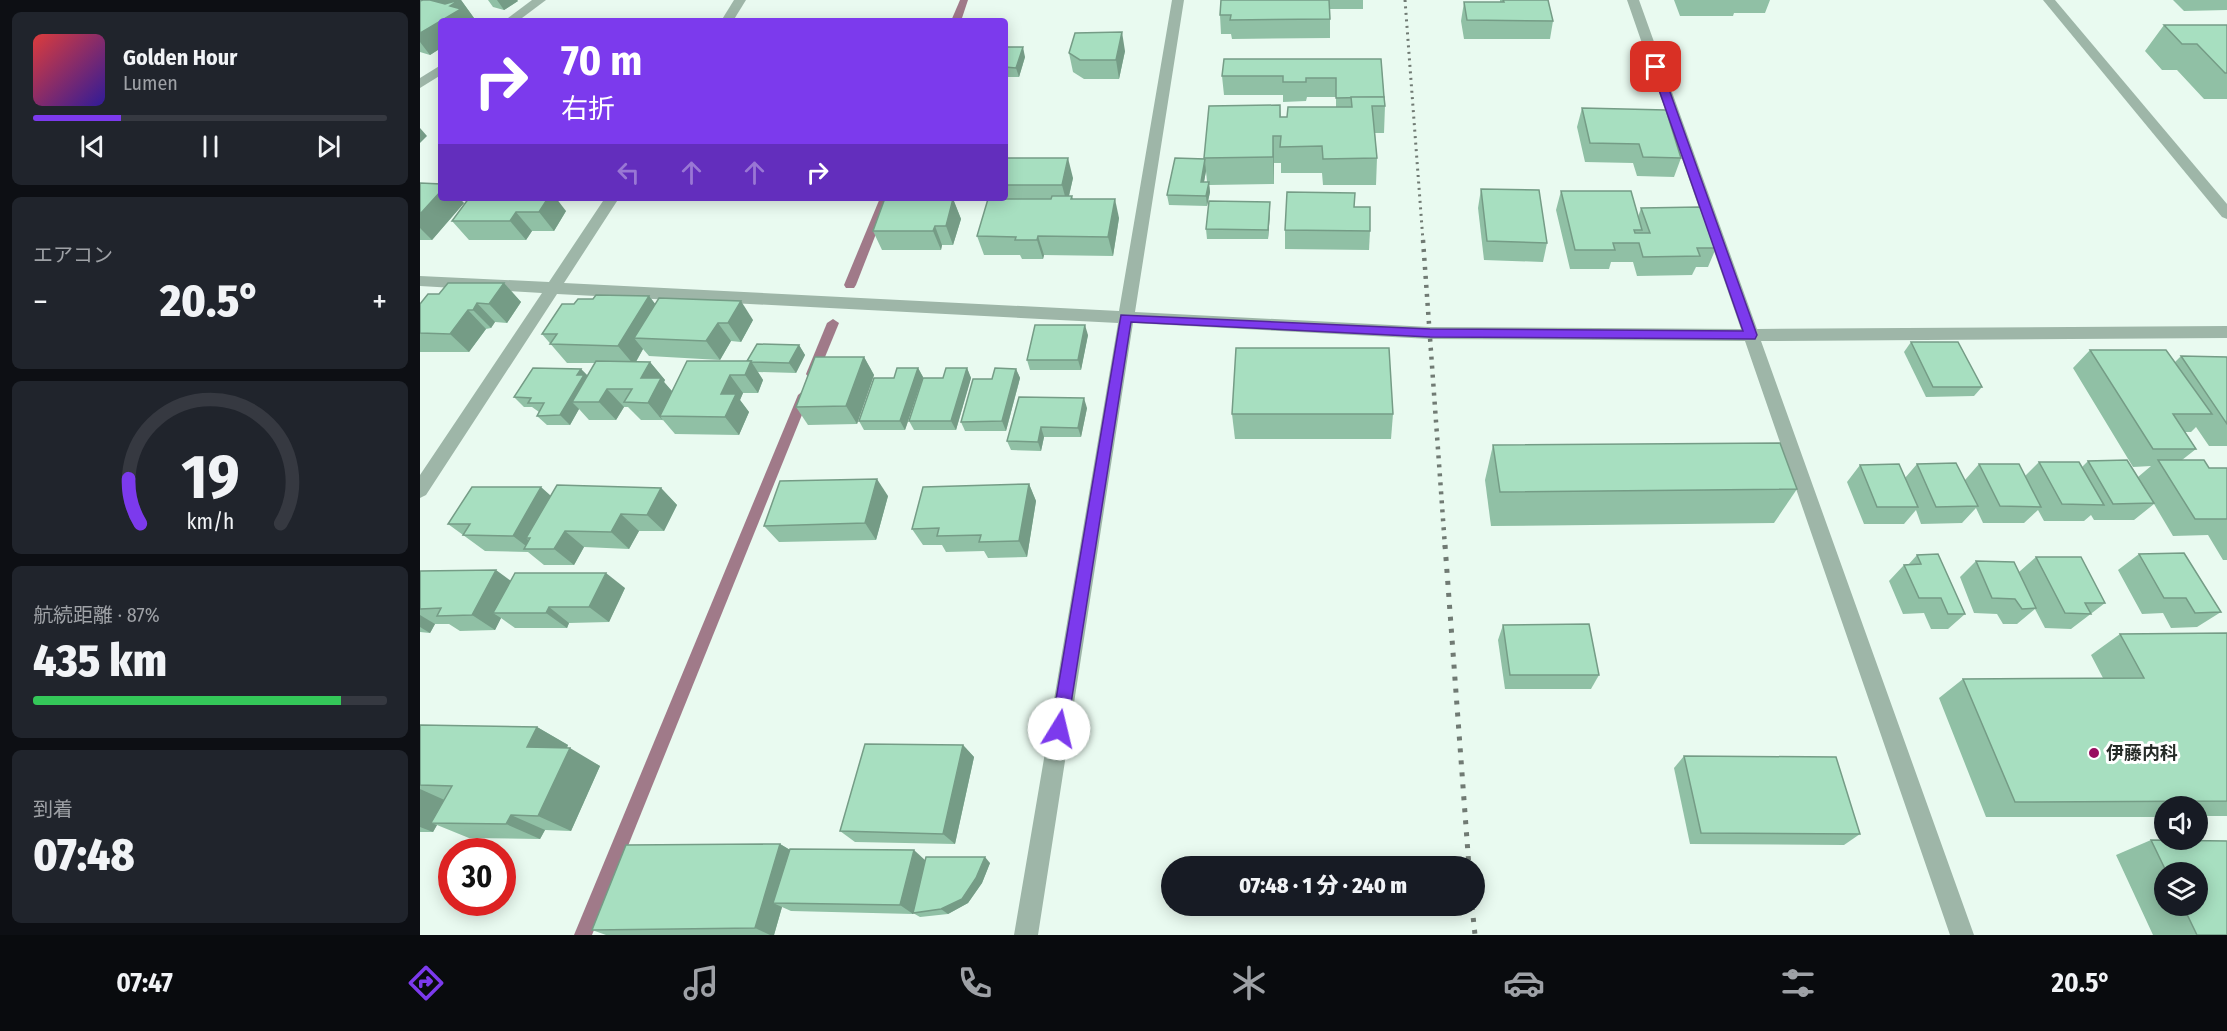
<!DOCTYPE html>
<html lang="ja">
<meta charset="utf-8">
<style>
:root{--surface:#171b24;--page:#20242c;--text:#f1f3f6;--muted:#9ea1a6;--line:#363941;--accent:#7c3aed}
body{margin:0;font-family:"Fira Sans Condensed","Noto Sans JP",sans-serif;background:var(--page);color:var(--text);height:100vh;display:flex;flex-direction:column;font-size:22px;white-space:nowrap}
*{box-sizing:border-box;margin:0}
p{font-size:20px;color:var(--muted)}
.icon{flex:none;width:33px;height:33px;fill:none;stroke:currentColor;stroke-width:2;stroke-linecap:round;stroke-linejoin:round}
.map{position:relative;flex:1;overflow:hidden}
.side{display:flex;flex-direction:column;gap:12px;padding:12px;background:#0d0f14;width:420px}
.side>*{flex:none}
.top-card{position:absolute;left:18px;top:18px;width:570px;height:183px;border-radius:6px;box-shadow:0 3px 15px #0003;background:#7c3aed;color:#fff;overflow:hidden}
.buttons{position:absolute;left:1734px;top:796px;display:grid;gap:12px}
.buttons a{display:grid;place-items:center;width:54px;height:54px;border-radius:50%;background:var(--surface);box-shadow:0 3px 15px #0003;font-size:30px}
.speed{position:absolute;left:18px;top:838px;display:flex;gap:12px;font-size:30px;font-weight:700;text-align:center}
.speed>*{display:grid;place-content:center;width:78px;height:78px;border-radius:50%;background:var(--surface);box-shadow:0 3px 15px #0003;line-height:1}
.speed .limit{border:9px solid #d22;background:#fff;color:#111}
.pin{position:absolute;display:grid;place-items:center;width:51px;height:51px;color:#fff;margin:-26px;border-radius:12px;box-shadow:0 3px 9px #0006}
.me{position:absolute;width:66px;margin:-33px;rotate:9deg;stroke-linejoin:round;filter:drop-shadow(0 0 4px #0008)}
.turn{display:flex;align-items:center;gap:21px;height:126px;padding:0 24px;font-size:27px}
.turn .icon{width:78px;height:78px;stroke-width:2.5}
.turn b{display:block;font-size:42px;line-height:51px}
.lanes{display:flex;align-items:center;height:57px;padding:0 24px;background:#0003;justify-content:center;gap:30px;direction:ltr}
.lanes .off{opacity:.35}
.big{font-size:45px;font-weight:800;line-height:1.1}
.side .widget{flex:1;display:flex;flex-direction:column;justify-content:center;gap:9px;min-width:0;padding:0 21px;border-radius:9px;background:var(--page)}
.side .dial{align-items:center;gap:0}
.dial svg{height:156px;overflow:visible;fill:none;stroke:var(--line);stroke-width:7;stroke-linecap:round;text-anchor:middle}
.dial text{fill:var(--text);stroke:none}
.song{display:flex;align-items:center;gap:18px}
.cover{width:72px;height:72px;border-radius:9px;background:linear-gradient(135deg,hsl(0 70% 55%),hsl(250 70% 35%))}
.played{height:6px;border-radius:3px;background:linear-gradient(90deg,var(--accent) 25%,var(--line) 25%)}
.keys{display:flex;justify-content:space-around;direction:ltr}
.heat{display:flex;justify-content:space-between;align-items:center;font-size:33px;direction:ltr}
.charge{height:9px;border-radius:4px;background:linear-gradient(90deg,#34c759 87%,var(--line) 0)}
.trip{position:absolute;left:741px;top:856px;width:324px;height:60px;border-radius:30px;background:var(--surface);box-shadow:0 3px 15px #0003;font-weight:800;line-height:60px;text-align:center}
.tabs{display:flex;height:96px;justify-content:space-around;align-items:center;background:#090b0e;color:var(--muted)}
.tabs .icon{width:42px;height:42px}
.tabs .current{color:var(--accent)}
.tabs b{font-size:27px;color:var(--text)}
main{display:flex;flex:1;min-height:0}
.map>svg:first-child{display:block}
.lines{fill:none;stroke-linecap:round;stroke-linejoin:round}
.stream{fill:#a07a89;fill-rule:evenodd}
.minor{fill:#9eb6a8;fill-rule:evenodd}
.rail-far2{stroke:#707a73;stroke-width:3;stroke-dasharray:2 4.5;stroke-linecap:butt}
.rail-far1{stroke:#707a73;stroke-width:4.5;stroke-dasharray:3 6;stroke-linecap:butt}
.rail{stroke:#707a73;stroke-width:5;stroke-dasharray:4 8;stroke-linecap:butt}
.wall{fill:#90c0a5;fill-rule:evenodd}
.shaded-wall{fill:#759c86}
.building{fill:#a7dfc0;stroke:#759c86;stroke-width:1.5}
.route{fill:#7c3aed;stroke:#51269a;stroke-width:1.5}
.poi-dot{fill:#980c5f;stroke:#fff;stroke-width:2}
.labels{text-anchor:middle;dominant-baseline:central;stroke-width:6;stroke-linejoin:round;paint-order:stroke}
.near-poi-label{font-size:18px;font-weight:bold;fill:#262c28;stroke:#fff;text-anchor:start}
</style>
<main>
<section class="side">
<div class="widget">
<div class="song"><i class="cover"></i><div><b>Golden Hour</b><p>Lumen</p></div></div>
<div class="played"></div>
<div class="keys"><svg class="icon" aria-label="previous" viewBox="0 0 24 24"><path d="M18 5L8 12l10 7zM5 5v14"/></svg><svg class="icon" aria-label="pause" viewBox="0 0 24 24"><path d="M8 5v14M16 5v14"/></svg><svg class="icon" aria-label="next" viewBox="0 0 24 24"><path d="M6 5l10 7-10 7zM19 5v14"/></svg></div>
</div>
<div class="widget"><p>エアコン</p>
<div class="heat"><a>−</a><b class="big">20.5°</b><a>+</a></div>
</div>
<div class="widget dial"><svg viewBox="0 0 100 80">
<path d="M14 69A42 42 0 1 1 86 69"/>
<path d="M14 69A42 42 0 0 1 8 46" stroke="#7c3aed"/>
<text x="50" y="56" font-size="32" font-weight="700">19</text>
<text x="50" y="72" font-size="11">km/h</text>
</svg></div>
<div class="widget"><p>航続距離 · 87%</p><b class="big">435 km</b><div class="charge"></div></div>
<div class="widget"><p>到着</p><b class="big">07:48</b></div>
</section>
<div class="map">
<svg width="1807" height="935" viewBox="0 0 1807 935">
<rect width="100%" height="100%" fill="#e9faf0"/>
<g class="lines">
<g class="stream">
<polygon points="540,0 548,0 541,21 531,21"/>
<polygon points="460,198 470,198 436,285 434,288 426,288 424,285"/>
<polygon points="413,319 419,323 398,374 392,379 388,377 386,374 407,323"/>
<polygon points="384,390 390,395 172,935 154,935 378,395"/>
</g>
<g class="minor">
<polygon points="112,0 126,0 98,21 84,21"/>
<polygon points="314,0 326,0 313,21 301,21"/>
<polygon points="752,0 764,0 715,312 1010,327 1321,329 1207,0 1219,0 1337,329 1807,326 1807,338 1341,341 1554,935 1530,935 1325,341 1010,339 713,323 618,935 594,935 698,323 137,294 6,495 0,498 0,475 122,293 0,286 0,276 129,282 185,198 199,198 144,283 699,311"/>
<polygon points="1623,0 1635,0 1807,204 1807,219 1802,217"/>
<polygon points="21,65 21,75 0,88 0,78"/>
</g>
<polyline class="rail-far2" points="985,0 1003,241"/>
<polyline class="rail-far1" points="1003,240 1025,547"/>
<g class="rail">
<polyline points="1025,545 1049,867"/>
<polyline points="1052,906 1055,935"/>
</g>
</g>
<g class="wall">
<polygon points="0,0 42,0 41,0 54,18 21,21 21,48 10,55 0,52"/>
<polygon points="68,0 97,0 98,1 84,10 73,7"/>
<polygon points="801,0 943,0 943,9 910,9 910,38 812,39 811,34 801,34 800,15"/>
<polygon points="1080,0 1128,0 1133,21 1130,39 1044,39 1041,21 1044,2 1080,2"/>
<polygon points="1254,0 1350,0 1345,13 1314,13 1313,16 1260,16"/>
<polygon points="1753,0 1807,0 1807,10 1764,11"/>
<polygon points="1744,25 1807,25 1807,99 1784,99 1757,70 1742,70 1725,51"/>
<polygon points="585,47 605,57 599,77 585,77"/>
<polygon points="705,51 699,79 664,79 653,72 649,53"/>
<path d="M 961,59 L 965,106 L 964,133 L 955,133 L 957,158 L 956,185 L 903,185 L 902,173 L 861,173 L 861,163 L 854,163 L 854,184 L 789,185 L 790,192 L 787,206 L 749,205 L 747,195 L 785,159 L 860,105 L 861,117 L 867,117 L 916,107 L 916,97 L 887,97 L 886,101 L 863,102 L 863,95 L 804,95 L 802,76 ZM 786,171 L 787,182 L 784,182 Z"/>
<polygon points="1162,108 1261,158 1254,177 1217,176 1213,163 1165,162 1157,127"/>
<polygon points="585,158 653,178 649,196 652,196 653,199 699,218 693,256 624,255 623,259 602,259 600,255 564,255 557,236 573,199 573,198 585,198"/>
<polygon points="0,183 21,198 39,198 44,203 12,240 0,240"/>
<polygon points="1061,189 1127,243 1123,262 1064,260 1058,208"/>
<polygon points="1141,191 1218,217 1221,208 1296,248 1288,267 1276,267 1272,275 1217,276 1213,262 1191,262 1189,269 1150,269 1136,210"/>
<polygon points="49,198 146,211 134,231 112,231 106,240 49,240 32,221"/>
<polygon points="465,198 550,198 549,201 534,201 541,219 533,245 522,245 521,250 462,250 453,231"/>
<polygon points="850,202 850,212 848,239 787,239 786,229"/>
<polygon points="934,207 950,231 949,250 865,249 865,230"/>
<polygon points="84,283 101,302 87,323 75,322 71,328 66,329 49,352 0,352 0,304 19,294"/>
<polygon points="229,296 235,304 333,320 321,342 311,341 300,360 229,356 223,349 216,362 230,362 245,380 244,382 252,391 327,361 379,345 385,355 376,373 338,372 343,380 338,393 323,393 320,400 329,412 319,435 255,434 243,420 221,420 208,407 204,407 196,420 169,420 159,409 150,425 127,425 117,416 119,412 112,407 104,407 94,397 161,369 168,376 175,363 147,363 122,334 154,304 173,299"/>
<polygon points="668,335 661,370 610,370 607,360"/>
<polygon points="1491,342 1562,387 1554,396 1506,397 1484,352"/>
<polygon points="1670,350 1755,362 1761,356 1807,357 1807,446 1789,446 1776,427 1771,432 1765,432 1776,449 1762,460 1789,468 1807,468 1807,560 1803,560 1788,535 1753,536 1734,504 1714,520 1674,520 1671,515 1664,521 1624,521 1618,510 1604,523 1563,523 1556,508 1542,523 1501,524 1496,510 1484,524 1444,524 1427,482 1440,465 1485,478 1497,464 1545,480 1559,464 1605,476 1619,462 1662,467 1668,461 1718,477 1731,466 1713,467 1653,368"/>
<polygon points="444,357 454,375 437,424 388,425 376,407"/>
<polygon points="498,368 503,377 485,430 444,430 439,421 474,378"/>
<polygon points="547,368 551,378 536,430 494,430 489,421 523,378"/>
<polygon points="596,369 600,378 586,431 545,431 541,422 572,379"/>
<polygon points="667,408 661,437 624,437 621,451 591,450 587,441"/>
<polygon points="812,414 973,414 971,439 815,439"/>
<polygon points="1073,445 1377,489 1354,523 1071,526 1065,480"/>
<polygon points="609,484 616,501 607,557 568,558 564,551 526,552 522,545 503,545 492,529"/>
<polygon points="241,488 257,505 244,531 219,531 209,549 164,547 154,565 124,565 108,552 65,551 28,524 131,496"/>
<polygon points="468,496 456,540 359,542 344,526"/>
<polygon points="1719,554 1801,612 1777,627 1751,628 1743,613 1722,614 1698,570"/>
<polygon points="1497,555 1545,614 1528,629 1511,629 1504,613 1483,614 1469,581 1484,565 1488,565"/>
<polygon points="1616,557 1685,603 1651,629 1625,628 1615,609 1597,624 1583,624 1577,614 1554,613 1540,577 1556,561 1599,572"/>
<polygon points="0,571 91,581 205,588 189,622 149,623 147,628 95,628 81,618 75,630 40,631 29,624 15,624 10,633 0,632"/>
<polygon points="1083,625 1179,675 1171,689 1085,689 1078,640"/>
<polygon points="1807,633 1807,816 1778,816 1778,807 1744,807 1744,817 1566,817 1519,698 1543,679 1683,678 1671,655 1700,634"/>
<polygon points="0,725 117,727 148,745 147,748 180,766 151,831 125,830 120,839 49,838 17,825 13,832 0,832"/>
<polygon points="543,745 554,757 535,844 435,842 420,831"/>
<polygon points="1264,756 1440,834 1424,845 1270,844 1254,768"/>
<path d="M 1731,840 L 1807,841 L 1807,935 L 1733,935 L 1696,855 ZM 1744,873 L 1778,873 L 1778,906 L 1744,906 Z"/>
<polygon points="360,844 370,850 505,860 570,863 562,883 548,903 528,914 500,917 493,913 493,914 371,911 362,907 354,935 186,935 172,930"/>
</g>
<g class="shaded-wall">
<polygon points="7,0 42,0 41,0 54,18 50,21 21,21 21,48 10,55 0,42 0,33"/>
<polygon points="77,0 97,0 98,1 84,10"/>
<polygon points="702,32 705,51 699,79 696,60"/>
<polygon points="603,47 605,57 599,77 596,68"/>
<polygon points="0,128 7,136 0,143"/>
<polygon points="853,136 854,163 854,184 853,157"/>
<polygon points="648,158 653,178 647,204 642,185"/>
<polygon points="785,161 786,171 782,192 781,182"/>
<polygon points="789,182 790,192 787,206 786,196"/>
<polygon points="21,191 21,198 39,198 44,203 12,240 0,228 0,214"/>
<polygon points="128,198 136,198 146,211 134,231 119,212"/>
<polygon points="525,198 526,198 531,209 533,199 541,219 533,245 526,226"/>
<polygon points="695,199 699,218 693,256 688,237"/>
<polygon points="850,202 850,212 848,239 848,230"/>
<polygon points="96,212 112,231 106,240 90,221"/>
<polygon points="515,226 522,245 521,250 513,231"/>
<polygon points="618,236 624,255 623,259 617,240"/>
<polygon points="84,283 101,302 87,323 69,304"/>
<polygon points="229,296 244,315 214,338 223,349 214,365 198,346"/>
<polygon points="321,301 333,320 321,342 308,323"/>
<polygon points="57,303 75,322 71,328 53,310"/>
<polygon points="48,310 66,329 49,352 30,334"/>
<polygon points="298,323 311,341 300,360 286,341"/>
<polygon points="665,325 668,335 661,370 658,360"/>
<polygon points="379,345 385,355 376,373 369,363"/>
<polygon points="444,357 454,375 437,424 426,406"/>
<polygon points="331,361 343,380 338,393 325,375"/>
<polygon points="230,362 245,380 244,382 256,396 240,416 243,421 228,403 221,378"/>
<polygon points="498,368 503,377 485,430 480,421"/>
<polygon points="547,368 551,378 536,430 531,421"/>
<polygon points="161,369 170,378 152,402 159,409 150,425 140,415 157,375"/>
<polygon points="596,369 600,378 586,431 582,421"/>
<polygon points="310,375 323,393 320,400 329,412 319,435 305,417 301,394"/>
<polygon points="187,389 204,407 196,420 179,402"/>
<polygon points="664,398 667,408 661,437 658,428"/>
<polygon points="621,427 624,437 621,451 618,442"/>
<polygon points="457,479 468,496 456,540 445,523"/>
<polygon points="609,484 616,501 607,557 599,541"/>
<polygon points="121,487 140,504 106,538 116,547 110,549 93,536"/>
<polygon points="241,488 257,505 244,531 227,515"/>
<polygon points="201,514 219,531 209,549 191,532"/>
<polygon points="145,531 164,547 154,565 134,549"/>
<polygon points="76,570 98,586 73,613 81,618 75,630 52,615"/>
<polygon points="186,573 205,588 189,622 169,607"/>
<polygon points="129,607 149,623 147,628 126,613"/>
<polygon points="0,615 15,624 10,633 0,627"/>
<polygon points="117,727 148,745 139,765 107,747"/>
<polygon points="543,745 554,757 535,844 523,834"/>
<polygon points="150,748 180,766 151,831 118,816"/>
<polygon points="0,789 29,802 11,823 17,825 13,832 0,827"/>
<polygon points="91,815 125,830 120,839 86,824"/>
<polygon points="360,844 377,854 353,903 362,907 354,935 350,935 335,928"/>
<polygon points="494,850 506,861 493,914 480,905"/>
<polygon points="565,857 570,863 562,883 548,903 528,914 521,909"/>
</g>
<g class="building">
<polygon points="3,0 10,0 25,4 39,0 30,6 41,9 0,33 0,1"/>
<polygon points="801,0 909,0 910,19 810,20 811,15 800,15"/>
<polygon points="1083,0 1128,0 1133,21 1047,20 1044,2 1084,2"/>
<polygon points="1744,25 1807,25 1807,73 1805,73 1777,44 1762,44"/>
<polygon points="702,32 696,60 660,60 649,53 655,33"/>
<polygon points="585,47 603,47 596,68 585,67"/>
<polygon points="804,59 961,59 964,97 916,98 916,78 886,78 886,82 863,82 863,76 802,76"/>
<polygon points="931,97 964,97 965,106 952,106 957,158 903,159 902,146 860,147 861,136 853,136 853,157 784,158 789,106 860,105 860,117 867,117 868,107 932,107"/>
<polygon points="1162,108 1246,110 1261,158 1223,157 1219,144 1170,143"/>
<polygon points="585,158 648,158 642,185 585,185"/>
<polygon points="755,158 785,159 781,182 789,182 786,196 747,195"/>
<polygon points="0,183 21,184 21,191 0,214"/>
<polygon points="1061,189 1119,190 1127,243 1067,241"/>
<polygon points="1141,191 1211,191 1222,230 1214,230 1215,233 1230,233 1221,208 1280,207 1296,248 1277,248 1280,256 1223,257 1219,243 1193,243 1195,250 1155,250"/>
<polygon points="867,192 935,193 934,207 950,207 950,231 865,230"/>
<polygon points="632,196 652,196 651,199 695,199 688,237 618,236 617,240 595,240 596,237 557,236 568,199 631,199"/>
<polygon points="49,198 128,198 119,212 96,212 90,221 32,221"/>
<polygon points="465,198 525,198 525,200 533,199 526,226 515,226 513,231 453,231"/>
<polygon points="789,201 850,202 848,230 786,229"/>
<polygon points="28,283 84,283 69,304 57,303 53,310 48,310 30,334 0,333 0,304 8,294 19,294"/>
<polygon points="176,295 229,296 198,346 130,344 137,334 122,334 142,304 154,304 158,299 173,299"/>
<polygon points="239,298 321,301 308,323 298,323 286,341 214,338"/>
<polygon points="615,325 665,325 658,360 607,360"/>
<polygon points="1491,342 1538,342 1562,387 1513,387"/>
<polygon points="337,344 379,345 369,363 330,362 331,361 327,361"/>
<polygon points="816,348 969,348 973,414 812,414"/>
<polygon points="1670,350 1746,350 1792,414 1753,414 1776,449 1733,449"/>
<polygon points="1761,356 1807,357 1807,424"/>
<polygon points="395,357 444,357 426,406 376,407"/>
<polygon points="176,361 230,362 221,378 241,378 228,403 204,402 212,389 187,389 179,402 152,402"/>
<polygon points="267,361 331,361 325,375 310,375 301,394 316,394 305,417 240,416"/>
<polygon points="113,368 161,369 157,375 164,375 140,415 117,416 124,403 108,403 111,398 94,397"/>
<polygon points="477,368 498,368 480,421 439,421 454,378 474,378"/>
<polygon points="526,368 547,368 531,421 489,421 503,378 523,378"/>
<polygon points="575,368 596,369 582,421 541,422 553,379 572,379"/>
<polygon points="599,397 664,398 658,428 621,427 618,442 587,441"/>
<polygon points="1360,443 1377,489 1080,492 1073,445"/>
<polygon points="1707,460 1734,503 1693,504 1668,461"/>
<polygon points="1738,460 1784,460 1789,468 1807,468 1807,519 1775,519"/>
<polygon points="1619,462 1659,462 1684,505 1642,504"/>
<polygon points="1536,463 1558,506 1516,507 1497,464"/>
<polygon points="1479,464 1498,507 1457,507 1440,465"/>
<polygon points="1559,464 1599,464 1621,507 1580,506"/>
<polygon points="457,479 445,523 344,526 360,481"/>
<polygon points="609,484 599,541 559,542 561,535 517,536 519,528 492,529 503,487"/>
<polygon points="137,485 241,488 227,515 201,514 191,532 145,531 134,549 104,549 110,538 106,538"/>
<polygon points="52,487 121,487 93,536 43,535 50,524 28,524"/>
<polygon points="1764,553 1801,612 1775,613 1766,598 1744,598 1719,554"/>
<polygon points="1518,554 1545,614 1528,614 1521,598 1499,598 1484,565 1501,564 1497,555"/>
<polygon points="1616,557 1661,557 1685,603 1665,603 1671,614 1645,613"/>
<polygon points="1556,561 1594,562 1616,608 1602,609 1595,599 1572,598"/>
<polygon points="76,570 52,615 17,616 21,608 0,609 0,571"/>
<polygon points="95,573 186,573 169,607 129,607 126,613 73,613"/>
<polygon points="1169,624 1179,675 1090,675 1083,625"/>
<polygon points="1807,633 1807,801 1595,802 1543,679 1724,678 1700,634"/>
<polygon points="0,725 117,727 107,747 150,748 118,816 91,815 86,824 11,823 32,786 0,785"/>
<polygon points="445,744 543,745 523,834 420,831"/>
<polygon points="1264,756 1416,757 1440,834 1281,833"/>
<polygon points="1731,840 1807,841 1807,935 1777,935 1763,906 1778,906 1778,873 1747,873"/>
<polygon points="360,844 335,928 172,930 206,845"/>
<polygon points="370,849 494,850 480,905 353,903"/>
<polygon points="506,857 565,857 556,878 542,899 521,909 493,913"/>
</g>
<polygon class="route" points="1236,64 1241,67 1337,335 1335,339 1010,337 711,322 647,729 645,735 639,737 633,735 631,729 701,315 1010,329 1323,331 1231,67"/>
<circle class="poi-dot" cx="1674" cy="753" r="6"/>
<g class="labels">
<g class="near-poi-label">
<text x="1686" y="753">伊藤内科</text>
</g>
</g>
</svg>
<div class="buttons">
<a><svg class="icon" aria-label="sound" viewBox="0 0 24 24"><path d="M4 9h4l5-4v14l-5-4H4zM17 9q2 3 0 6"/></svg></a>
<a><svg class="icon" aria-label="layers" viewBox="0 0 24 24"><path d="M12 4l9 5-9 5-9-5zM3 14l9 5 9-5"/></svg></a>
</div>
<div class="speed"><div class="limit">30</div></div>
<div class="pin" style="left:1236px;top:67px;background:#d93025"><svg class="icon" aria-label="arrive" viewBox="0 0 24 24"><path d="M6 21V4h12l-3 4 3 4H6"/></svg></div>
<svg class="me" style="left:639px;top:729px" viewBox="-20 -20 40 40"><circle r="19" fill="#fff"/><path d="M0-13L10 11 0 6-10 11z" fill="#7c3aed"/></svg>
<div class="trip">07:48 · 1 分 · 240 m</div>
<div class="top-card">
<div class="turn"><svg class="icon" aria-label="right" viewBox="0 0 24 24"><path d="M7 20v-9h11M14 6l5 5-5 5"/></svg><div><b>70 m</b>右折</div></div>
<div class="lanes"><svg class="icon off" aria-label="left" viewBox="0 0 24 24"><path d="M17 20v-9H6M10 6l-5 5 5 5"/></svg><svg class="icon off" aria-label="ahead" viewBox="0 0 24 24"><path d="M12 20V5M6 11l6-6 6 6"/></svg><svg class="icon off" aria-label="ahead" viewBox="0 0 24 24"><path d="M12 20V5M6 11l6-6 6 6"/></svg><svg class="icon" aria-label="right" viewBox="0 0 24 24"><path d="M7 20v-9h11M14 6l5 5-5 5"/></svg></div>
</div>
</div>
</main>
<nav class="tabs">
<b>07:47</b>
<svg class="icon current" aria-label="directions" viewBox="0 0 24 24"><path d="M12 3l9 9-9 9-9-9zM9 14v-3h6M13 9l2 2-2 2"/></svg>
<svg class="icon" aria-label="music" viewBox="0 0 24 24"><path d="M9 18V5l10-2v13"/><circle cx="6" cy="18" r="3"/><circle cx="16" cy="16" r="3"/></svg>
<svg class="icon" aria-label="phone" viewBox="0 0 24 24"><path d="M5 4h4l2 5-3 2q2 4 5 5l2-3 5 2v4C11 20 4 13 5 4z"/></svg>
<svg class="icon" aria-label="climate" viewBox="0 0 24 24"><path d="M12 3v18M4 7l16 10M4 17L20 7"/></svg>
<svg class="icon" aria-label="car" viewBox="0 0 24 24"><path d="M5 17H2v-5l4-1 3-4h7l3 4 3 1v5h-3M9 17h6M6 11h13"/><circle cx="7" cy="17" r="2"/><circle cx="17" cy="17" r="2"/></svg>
<svg class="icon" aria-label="filters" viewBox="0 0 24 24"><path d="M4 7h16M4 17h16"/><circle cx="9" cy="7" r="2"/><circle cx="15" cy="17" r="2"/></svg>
<b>20.5°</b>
</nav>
